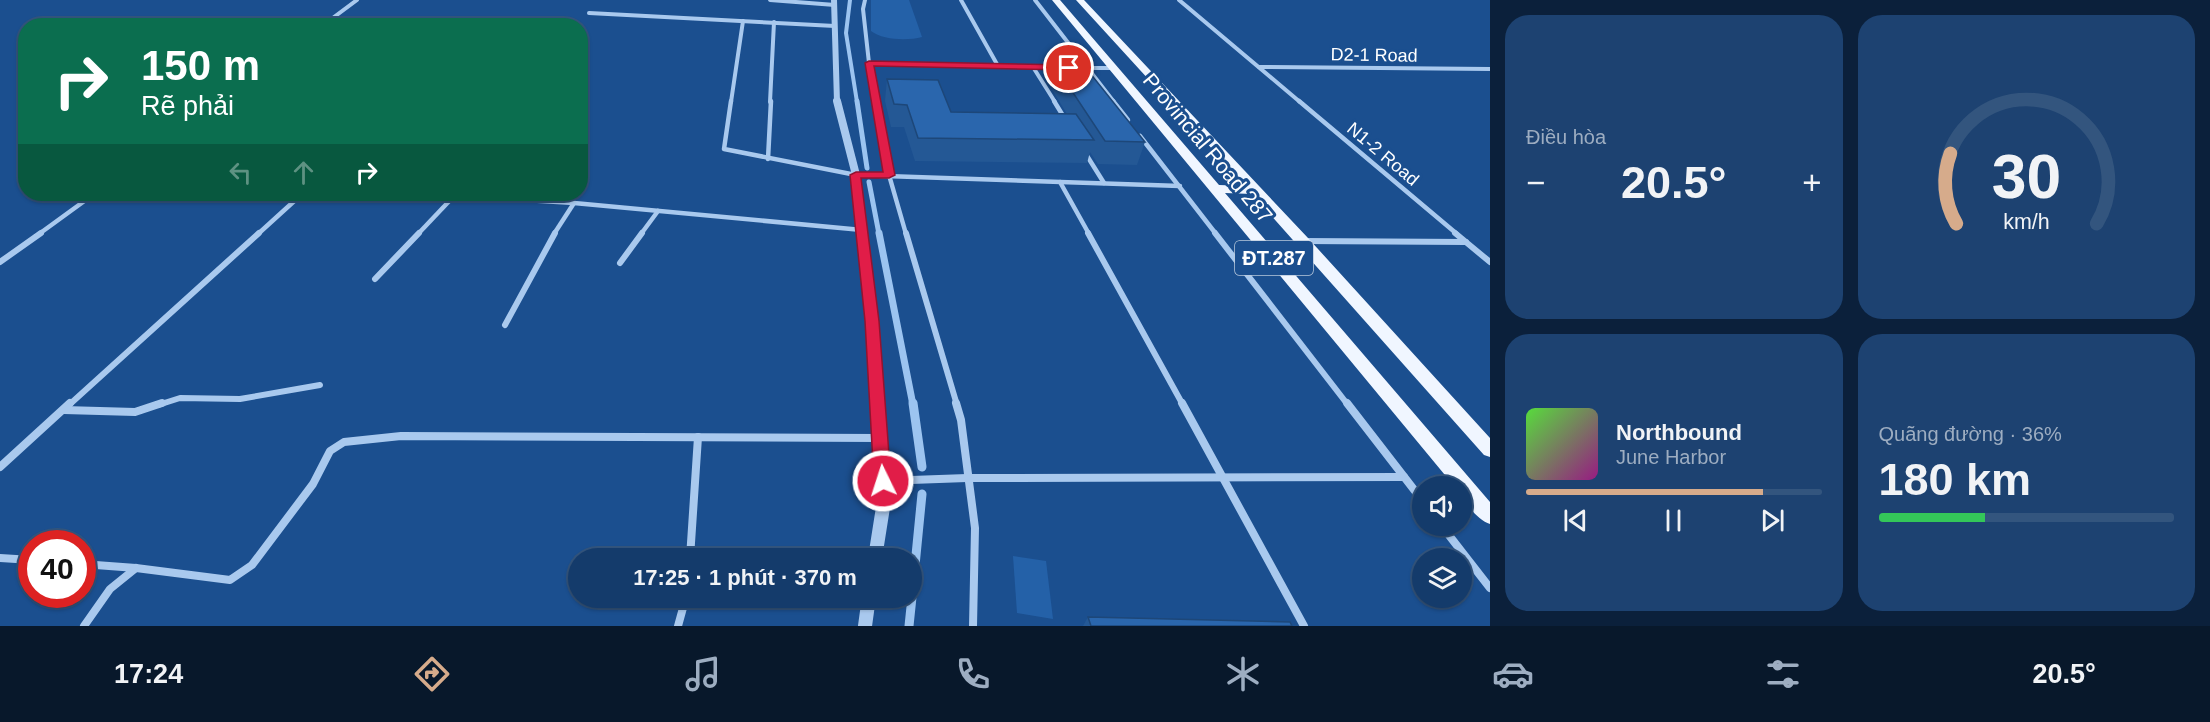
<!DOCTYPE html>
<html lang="vi">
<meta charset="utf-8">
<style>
:root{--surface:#143b6b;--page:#1d4271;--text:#f1f3f6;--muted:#9dadc1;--line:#33557e;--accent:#d6ab8b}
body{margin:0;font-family:Arial,sans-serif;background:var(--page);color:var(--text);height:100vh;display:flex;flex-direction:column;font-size:22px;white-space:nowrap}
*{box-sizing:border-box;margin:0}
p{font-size:20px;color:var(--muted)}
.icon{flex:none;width:33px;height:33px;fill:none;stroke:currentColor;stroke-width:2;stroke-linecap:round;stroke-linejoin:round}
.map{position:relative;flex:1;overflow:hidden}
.panel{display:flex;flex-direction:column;gap:15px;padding:15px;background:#0b203b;width:720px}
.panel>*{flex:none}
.hud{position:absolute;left:18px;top:18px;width:570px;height:183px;border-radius:24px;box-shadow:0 2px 4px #0004,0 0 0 2px var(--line);background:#0b6e4f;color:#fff;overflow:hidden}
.fabs{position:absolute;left:1412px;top:476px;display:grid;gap:12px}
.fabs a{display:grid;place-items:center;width:60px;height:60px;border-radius:50%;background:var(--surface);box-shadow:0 2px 4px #0004,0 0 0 2px var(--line);font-size:30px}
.speed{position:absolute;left:18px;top:530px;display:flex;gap:12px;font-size:30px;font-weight:700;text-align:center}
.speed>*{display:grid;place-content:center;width:78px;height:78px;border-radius:50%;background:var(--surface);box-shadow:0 2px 4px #0004,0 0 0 2px var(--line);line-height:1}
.speed .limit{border:9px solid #d22;background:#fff;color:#111}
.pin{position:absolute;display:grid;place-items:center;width:51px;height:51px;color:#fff;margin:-26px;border:3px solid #fff;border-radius:50%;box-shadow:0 2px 6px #0007}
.me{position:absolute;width:66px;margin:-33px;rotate:356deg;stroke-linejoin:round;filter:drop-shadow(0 0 4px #0008)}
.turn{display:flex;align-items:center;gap:21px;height:126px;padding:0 24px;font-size:27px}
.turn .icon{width:78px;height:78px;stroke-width:2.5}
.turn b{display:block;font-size:42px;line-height:51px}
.lanes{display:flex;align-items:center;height:57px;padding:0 24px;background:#0003;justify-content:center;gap:30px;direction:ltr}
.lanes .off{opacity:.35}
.big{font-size:45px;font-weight:700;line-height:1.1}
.panel .card{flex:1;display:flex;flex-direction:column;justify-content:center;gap:9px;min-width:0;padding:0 21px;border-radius:24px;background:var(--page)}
.panel .dial{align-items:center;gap:0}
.dial svg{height:156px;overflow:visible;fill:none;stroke:var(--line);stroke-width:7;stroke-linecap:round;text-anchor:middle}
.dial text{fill:var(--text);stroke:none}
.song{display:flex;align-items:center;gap:18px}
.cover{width:72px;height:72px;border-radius:9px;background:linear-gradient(135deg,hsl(110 70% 55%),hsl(310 70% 35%))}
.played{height:6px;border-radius:3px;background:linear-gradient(90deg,var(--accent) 80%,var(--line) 80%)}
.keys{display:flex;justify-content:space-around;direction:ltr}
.heat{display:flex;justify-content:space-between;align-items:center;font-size:33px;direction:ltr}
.charge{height:9px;border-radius:4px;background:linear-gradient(90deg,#34c759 36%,var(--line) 0)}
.panel .tiles{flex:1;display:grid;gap:15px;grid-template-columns:repeat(2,1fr)}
.trip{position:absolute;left:568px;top:548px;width:354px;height:60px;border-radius:30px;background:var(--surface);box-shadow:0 2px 4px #0004,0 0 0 2px var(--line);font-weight:700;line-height:60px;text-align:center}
.dock{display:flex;height:96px;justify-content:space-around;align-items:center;background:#08182b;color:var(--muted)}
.dock .icon{width:42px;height:42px}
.dock .on{color:var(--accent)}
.dock b{font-size:27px;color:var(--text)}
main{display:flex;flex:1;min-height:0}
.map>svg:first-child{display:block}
.green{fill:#2461a8}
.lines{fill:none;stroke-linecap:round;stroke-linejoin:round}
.stream-far3{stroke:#9cc4f0;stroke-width:4}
.stream-far2{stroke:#9cc4f0;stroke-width:5}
.stream-far1{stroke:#9cc4f0;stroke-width:7}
.stream{stroke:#9cc4f0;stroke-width:9}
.minor-far3{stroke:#a9c9ee;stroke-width:4}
.minor-far2{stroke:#a9c9ee;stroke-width:4.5}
.minor-far1{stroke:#a9c9ee;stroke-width:6}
.minor{stroke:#a9c9ee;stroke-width:8}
.tertiary-far3{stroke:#a9c9ee;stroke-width:6}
.tertiary-far2{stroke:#a9c9ee;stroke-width:8}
.tertiary-far1{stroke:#a9c9ee;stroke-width:10}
.tertiary{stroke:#a9c9ee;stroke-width:14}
.primary{fill:#f0f6ff;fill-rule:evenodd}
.wall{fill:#245895}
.building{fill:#2a66ad;stroke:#1d4779;stroke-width:1.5}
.route{fill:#e11d48;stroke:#92132f;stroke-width:1.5}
.labels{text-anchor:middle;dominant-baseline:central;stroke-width:6;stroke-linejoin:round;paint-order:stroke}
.far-street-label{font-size:18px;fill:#fff;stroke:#1b4f8f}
.shield{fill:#1b4f8f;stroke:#bbcadd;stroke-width:1.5}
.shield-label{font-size:20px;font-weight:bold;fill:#fff}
.street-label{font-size:21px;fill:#fff;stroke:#1b4f8f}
</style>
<main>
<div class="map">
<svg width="1490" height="626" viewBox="0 0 1490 626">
<rect width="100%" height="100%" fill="#1b4f8f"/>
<g class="green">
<path d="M 871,0 L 909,0 L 922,37 C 907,41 883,40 871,31 Z"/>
<polygon points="1013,556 1046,561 1053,619 1017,613"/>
</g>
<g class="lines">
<polyline class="stream-far3" points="850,0 846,33 857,102"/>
<g class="stream-far2">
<polyline points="857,101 867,168"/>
<polyline points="869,182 879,234"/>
</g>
<polyline class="stream-far1" points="879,233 913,405"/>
<g class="stream">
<polyline points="913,403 922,467"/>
<polyline points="912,596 922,494"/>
<polyline points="909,626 912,597"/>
</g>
<g class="minor-far3">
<polyline points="770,0 835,5"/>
<polyline points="865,0 863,9 869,63"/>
<polyline points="961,0 998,66"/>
<polyline points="1035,0 1114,102"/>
<polyline points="1179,0 1300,102"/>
<polyline points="589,13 835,26"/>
<polyline points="322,26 357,0"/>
<polyline points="1033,67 1055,102"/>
<polyline points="1259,67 1490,69"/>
<polyline points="1080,68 1113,68"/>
<polyline points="731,102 743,21"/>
<polyline points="770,102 774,22"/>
<polyline points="876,102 869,63 1055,67"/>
</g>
<g class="minor-far2">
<polyline points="731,101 724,149 856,175 1180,186"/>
<polyline points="876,101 889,175 906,234"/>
<polyline points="1054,101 1065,119"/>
<polyline points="1113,101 1128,120"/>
<polyline points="1299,101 1457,234"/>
<polyline points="1140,136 1216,234"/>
<polyline points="1084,151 1104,183"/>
<polyline points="768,159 771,101"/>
<polyline points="1060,182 1089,234"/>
<polyline points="421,194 574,203 862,230"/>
<polyline points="39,234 94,194"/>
<polyline points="258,234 302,194"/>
<polyline points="418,234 454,196"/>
<polyline points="554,234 574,203"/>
<polyline points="641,234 658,211"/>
</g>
<g class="minor-far1">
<polyline points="906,233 957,405"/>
<polyline points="1088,233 1183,405"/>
<polyline points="1215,233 1348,405"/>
<polyline points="1455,233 1490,262"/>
<polyline points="1303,241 1466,242"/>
<polyline points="0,262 41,233"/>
<polyline points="620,263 642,233"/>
<polyline points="375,279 419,233"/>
<polyline points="505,325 555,233"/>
<polyline points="69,405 259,233"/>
<polyline points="158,405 180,398 240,399 320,385"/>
</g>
<g class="minor">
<polyline points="956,403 961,420 975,528 973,626"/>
<polyline points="1182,403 1304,626"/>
<polyline points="1347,403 1422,500"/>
<polyline points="64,410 135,412 162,403"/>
<polyline points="0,467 70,403"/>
<polyline points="883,481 967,478 1404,477"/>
<polyline points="1441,525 1490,588"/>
<polyline points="0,558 32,560"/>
<polyline points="690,558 698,437"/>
<polyline points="82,564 136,568 230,580 252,565 313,484 330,451 344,442 401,436 879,438"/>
<polyline points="84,626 110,589 136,568"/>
<polyline points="678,626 686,597"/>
</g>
<polyline class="tertiary-far3" points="834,0 837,102"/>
<polyline class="tertiary-far2" points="837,101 856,175 862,234"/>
<polyline class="tertiary-far1" points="862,233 872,321 878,405"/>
<g class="tertiary">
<polyline points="875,558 884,501 877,403"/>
<polyline points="865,626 869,597"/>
</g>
<path class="primary" d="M 1052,0 L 1060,0 L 1219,185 L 1246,186 L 1076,0 L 1084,0 L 1308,238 L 1490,438 L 1490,457 L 1484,455 L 1252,194 L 1225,193 L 1490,502 L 1490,524 C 1477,520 1461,500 1461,486 L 1454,486 Z"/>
</g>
<g class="wall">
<polygon points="1050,58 1145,142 1137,165 1098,164 1090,152 1087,163 915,161 904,127 891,127 885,101 887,79 951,112 1067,114 1045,78"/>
<polygon points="1088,617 1292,626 1083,626"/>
</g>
<g class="building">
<polygon points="1050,58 1078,58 1145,142 1105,141"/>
<polygon points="887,79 938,80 951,112 1076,114 1094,140 918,138 907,105 894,104"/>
<polygon points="1088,617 1290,622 1292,626 1091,626"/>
</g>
<polygon class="route" points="869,61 1069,65 1073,68 1069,70 874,66 895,175 889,178 861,178 879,321 891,481 889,486 883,488 877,486 874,481 865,321 850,175 856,172 883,172 865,63"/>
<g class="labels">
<g class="far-street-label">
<text transform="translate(1374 55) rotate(1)">D2-1 Road</text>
<text transform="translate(1383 154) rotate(40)">N1-2 Road</text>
</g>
<rect class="shield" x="1235" y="241" width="78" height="34" rx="4.5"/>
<g class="shield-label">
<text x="1274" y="258">ĐT.287</text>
</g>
<g class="street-label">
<text transform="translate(1208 148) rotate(50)">Provincial Road 287</text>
</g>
</g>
</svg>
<div class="fabs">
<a><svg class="icon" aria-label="sound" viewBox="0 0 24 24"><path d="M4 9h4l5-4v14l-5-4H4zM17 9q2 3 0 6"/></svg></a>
<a><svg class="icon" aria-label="layers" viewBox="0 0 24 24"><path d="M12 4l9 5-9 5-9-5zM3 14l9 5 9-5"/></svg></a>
</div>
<div class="speed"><div class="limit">40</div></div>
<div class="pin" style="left:1069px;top:68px;background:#d93025"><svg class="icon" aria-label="arrive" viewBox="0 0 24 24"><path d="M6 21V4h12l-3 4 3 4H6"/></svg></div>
<svg class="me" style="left:883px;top:481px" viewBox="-20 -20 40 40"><circle r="17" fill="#e11d48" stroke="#fff" stroke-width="3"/><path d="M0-11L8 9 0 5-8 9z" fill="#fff"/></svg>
<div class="trip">17:25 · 1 phút · 370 m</div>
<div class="hud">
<div class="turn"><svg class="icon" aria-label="right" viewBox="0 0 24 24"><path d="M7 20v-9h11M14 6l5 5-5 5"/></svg><div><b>150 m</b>Rẽ phải</div></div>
<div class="lanes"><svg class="icon off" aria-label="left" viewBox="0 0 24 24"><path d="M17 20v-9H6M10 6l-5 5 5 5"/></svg><svg class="icon off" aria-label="ahead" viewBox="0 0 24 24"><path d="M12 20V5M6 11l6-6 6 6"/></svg><svg class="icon" aria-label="right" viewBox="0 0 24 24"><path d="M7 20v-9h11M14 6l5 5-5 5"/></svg></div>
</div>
</div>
<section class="panel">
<div class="tiles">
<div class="card"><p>Điều hòa</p>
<div class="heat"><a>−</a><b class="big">20.5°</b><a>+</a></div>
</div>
<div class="card dial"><svg viewBox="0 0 100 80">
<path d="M14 69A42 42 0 1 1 86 69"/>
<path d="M14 69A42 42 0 0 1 11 33" stroke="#d6ab8b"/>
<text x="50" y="56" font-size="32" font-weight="700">30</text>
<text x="50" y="72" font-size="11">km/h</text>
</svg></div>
<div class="card">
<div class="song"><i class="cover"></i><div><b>Northbound</b><p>June Harbor</p></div></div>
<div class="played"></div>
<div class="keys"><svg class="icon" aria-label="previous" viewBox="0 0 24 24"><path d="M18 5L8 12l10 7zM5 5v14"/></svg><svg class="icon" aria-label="pause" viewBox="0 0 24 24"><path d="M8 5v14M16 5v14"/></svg><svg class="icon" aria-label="next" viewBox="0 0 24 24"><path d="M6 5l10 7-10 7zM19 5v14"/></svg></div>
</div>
<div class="card"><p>Quãng đường · 36%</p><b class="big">180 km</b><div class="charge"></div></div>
</div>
</section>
</main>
<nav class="dock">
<b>17:24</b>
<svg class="icon on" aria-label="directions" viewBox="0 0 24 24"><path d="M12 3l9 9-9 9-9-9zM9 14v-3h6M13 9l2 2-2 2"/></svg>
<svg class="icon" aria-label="music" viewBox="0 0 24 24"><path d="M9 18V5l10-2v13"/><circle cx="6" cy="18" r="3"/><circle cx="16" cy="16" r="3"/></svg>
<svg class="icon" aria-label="phone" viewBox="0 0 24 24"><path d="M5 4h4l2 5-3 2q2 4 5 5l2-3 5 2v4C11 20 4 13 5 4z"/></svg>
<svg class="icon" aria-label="climate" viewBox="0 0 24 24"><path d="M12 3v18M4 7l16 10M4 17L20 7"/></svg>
<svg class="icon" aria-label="car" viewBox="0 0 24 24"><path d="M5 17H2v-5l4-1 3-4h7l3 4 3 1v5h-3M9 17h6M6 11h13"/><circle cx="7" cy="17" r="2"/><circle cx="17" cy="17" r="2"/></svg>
<svg class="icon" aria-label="filters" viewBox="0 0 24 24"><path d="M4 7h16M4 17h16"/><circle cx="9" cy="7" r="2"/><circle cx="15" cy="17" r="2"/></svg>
<b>20.5°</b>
</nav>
